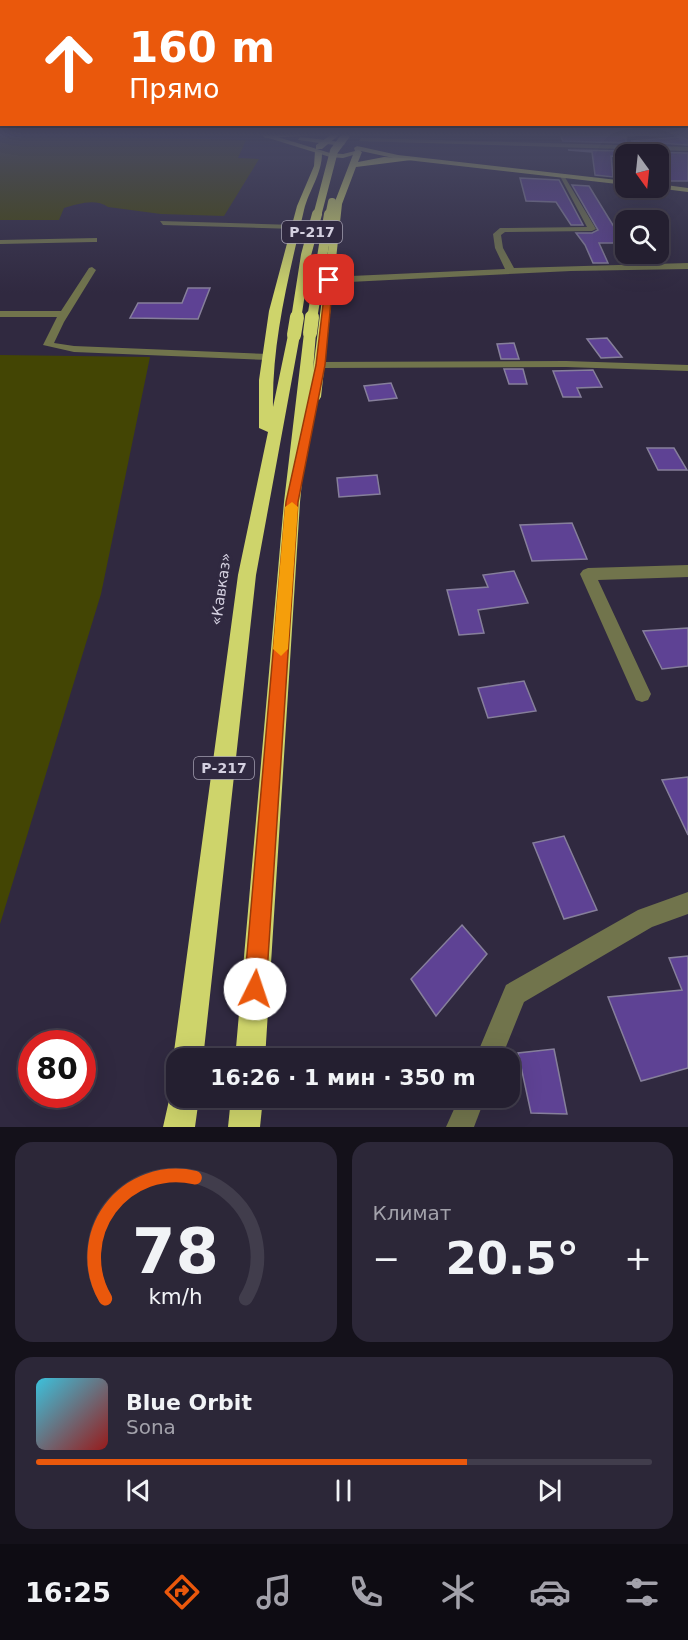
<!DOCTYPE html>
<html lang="ru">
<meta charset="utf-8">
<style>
:root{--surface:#241f30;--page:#2c2738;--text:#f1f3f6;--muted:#a3a2ab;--line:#413d4c;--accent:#ea580c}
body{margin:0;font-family:"DejaVu Sans",sans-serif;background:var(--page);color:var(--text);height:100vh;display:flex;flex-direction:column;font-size:22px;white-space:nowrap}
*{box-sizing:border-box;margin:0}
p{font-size:20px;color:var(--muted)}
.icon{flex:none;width:33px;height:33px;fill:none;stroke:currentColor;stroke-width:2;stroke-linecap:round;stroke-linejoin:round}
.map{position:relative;height:1127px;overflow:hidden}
.panel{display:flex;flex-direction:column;gap:15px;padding:15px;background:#14111a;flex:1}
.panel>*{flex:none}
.banner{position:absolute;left:0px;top:0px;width:688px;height:126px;box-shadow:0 6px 24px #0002,0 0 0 2px var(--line);background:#ea580c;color:#fff;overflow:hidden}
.needle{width:39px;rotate:165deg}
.buttons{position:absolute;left:615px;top:144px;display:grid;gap:12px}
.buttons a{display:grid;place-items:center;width:54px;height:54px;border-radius:12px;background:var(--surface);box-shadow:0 6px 24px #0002,0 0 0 2px var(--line);font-size:30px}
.speed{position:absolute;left:18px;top:1030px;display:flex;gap:12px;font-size:30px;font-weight:700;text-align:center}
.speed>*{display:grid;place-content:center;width:78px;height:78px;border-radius:50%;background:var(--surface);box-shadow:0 6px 24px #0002,0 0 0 2px var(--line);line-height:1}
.speed .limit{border:9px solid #d22;background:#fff;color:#111}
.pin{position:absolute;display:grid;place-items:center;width:51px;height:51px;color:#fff;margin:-26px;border-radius:12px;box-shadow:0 3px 9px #0006}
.me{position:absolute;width:66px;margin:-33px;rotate:4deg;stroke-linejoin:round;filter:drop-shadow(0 0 4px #0008)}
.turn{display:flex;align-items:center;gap:21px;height:126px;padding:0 30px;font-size:27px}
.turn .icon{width:78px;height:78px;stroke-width:2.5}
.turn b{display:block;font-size:42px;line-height:51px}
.big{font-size:45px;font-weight:800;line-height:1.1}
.panel .tile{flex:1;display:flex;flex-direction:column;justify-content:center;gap:9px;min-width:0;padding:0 21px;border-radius:18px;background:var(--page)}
.panel .dial{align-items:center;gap:0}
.dial svg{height:156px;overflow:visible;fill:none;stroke:var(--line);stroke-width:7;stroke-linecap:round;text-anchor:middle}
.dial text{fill:var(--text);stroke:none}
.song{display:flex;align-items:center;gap:18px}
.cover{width:72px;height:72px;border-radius:9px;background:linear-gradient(135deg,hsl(190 70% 55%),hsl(0 70% 35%))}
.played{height:6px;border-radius:3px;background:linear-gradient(90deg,var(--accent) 70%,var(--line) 70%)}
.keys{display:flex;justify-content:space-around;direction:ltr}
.heat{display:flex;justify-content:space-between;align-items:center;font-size:33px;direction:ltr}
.panel .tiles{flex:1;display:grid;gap:15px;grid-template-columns:1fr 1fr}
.tile:last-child{grid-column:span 2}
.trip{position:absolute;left:166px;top:1048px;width:354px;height:60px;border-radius:18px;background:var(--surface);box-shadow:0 6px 24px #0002,0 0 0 2px var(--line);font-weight:800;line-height:60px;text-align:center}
.tab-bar{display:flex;height:96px;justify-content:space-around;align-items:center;background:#0e0c13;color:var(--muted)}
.tab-bar .icon{width:42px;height:42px}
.tab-bar .current{color:var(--accent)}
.tab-bar b{font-size:27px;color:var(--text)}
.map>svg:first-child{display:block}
.green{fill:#434504}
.building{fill:#5e4294;stroke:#867f9b;stroke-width:1.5}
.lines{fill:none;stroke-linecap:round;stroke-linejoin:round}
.minor{fill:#71744c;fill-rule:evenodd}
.major{fill:#b4b963;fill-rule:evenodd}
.highway{fill:#ced46b;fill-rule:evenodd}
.highway-bridge-far2{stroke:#ced46b;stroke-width:8}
.highway-bridge-far1{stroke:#ced46b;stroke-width:10}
.highway-bridge{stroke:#ced46b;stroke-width:14}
.route{fill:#ea580c;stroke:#983908;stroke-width:1.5}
.slow{fill:#f59e0b}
.labels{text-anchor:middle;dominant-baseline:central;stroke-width:6;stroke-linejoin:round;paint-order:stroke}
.shield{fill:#302940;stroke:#a39eb0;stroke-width:1.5}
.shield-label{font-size:14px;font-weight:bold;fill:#d4d0e0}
.street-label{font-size:15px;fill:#d4d0e0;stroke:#302940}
</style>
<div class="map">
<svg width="688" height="1127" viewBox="0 0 688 1127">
<rect width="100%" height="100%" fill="#302940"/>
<g class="green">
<path d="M 0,135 L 246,140 L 238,158 L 259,159 L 224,216 L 161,214 L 108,207 C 95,198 78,204 64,208 L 59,220 L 0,220 Z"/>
<polygon points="0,355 150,357 101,594 0,924"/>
</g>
<g class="building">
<polygon points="560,135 626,137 626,143 563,141"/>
<polygon points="682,137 688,140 688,145 631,141"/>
<polygon points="568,150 626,151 626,157 611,156 613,177 595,175 592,152"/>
<polygon points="641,152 688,153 688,181 668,181 658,170 658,154 644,154"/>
<polygon points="520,178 559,180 583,225 571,225 556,202 526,201"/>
<polygon points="572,185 589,186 624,243 599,243 608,263 593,263 585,245 576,233 592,233 598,230"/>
<polygon points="188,288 210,288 198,319 130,318 138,303 182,303"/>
<polygon points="607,338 622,357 601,358 587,339"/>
<polygon points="514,343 519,359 501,359 497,344"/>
<polygon points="504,369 523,369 527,384 509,384"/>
<polygon points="593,370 602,387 577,388 581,397 563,397 553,371"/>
<polygon points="391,383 397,398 369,401 364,386"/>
<polygon points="647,448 674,448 687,470 658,470"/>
<polygon points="377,475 380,494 339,497 337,478"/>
<polygon points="572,523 587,559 532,561 520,525"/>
<polygon points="514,571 528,603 478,610 484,633 459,635 447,590 488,587 483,575"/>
<polygon points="688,628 688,666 662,669 643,631"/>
<polygon points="524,681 536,711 488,718 478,688"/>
<polygon points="688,777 688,835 662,780"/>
<polygon points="564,836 597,910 564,919 533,843"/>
<polygon points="462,925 487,954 436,1016 411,979"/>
<polygon points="688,956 688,1068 641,1081 608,997 682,990 669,958"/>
<polygon points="554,1049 567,1114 531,1113 518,1053"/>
</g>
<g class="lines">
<g class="minor">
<polygon points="683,135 688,135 688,138"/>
<polygon points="361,138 688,147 688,151 359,141"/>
<polygon points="563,174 596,229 592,231 505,232 501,235 503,248 514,268 688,263 688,269 571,271 329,283 325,280 329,277 505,269 495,248 493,234 500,228 587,227 560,176"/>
<polygon points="160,221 295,225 299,227 295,229 163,225"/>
<polygon points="97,238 97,242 94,242 0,244 0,240"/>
<polygon points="92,267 96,270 64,322 54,343 74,346 269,354 274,357 269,360 74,352 43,345 57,317 0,317 0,311 61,311 89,268"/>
<polygon points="566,361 688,365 688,371 566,367 320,368 315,365 320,362"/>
<polygon points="688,565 688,577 598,580 651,694 648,700 642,702 636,700 580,574 583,570 588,568"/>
<polygon points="688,892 688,914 652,927 524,1002 501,1059 475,1059 506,985 638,910"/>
<polygon points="459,1098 485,1098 474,1127 446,1127"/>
</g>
<g class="major">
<polygon points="271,135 330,153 343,154 355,151 354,148 357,146 398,155 626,181 626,185 398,159 361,151 360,153 343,158 330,157 262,136"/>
<polygon points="300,137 342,142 345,144 342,146 298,140"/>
<polygon points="658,184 688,188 688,192 656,188 658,188"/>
</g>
<g class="highway">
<polygon points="262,135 319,135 265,138"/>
<polygon points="331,135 339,135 322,149 316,149 316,145"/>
<polygon points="358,150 362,152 358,162 384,157 419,159 356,167 342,204 321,397 319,400 310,400 300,502 265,1059 235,1059 284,502 304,333 310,329 316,333 313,370 334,204 354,152"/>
<path d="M 315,151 L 322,153 C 322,174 309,190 304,210 C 289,275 272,340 273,407 L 288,335 L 294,331 L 300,335 L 256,575 L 203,1059 L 177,1059 L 177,1069 L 173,1059 L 238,575 L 268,432 L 259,428 L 259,380 L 269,311 L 297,206 L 314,166 Z"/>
<polygon points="177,1085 177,1098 199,1098 195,1127 163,1127 172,1087"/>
<polygon points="231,1098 263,1098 260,1127 228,1127"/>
</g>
<g class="highway-bridge-far2">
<polyline points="317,216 334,151 346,135"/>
<polyline points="329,216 332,202"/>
</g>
<g class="highway-bridge-far1">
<polyline points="296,319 306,255 317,214"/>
<polyline points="312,319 329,214"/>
</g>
<g class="highway-bridge">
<polyline points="310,333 312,317"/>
<polyline points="294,335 297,317"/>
</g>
</g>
<linearGradient id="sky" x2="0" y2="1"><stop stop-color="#1a1723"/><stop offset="0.46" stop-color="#484964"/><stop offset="1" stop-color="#484964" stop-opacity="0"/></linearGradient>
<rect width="688" height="293" fill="url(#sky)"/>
<polygon class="route" points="326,279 333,280 325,365 298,502 266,989 263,997 255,1000 247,997 244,989 286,502 316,365"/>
<polygon class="slow" points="292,502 298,507 288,649 281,656 273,649 285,507"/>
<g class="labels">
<g class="shield">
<rect x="282" y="221" width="60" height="22" rx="4.5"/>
<rect x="194" y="757" width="60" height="22" rx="4.5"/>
</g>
<g class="shield-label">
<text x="312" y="232">Р-217</text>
<text x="224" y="768">Р-217</text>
</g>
<g class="street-label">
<text transform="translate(221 589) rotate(-82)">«Кавказ»</text>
</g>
</g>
</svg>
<div class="buttons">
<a><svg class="needle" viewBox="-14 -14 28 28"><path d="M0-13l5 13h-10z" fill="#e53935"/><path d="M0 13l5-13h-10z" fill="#a3a2ab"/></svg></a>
<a><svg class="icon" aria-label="search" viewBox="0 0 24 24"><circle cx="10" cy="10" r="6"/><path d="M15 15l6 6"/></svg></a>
</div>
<div class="speed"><div class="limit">80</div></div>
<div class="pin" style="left:329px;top:280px;background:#d93025"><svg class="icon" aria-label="arrive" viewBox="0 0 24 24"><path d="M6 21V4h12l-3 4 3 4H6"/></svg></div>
<svg class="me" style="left:255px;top:989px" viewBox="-20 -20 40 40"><circle r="19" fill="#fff"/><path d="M0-13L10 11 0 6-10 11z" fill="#ea580c"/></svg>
<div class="trip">16:26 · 1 мин · 350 m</div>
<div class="banner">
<div class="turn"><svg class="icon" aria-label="ahead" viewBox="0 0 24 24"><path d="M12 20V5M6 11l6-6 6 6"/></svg><div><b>160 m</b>Прямо</div></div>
</div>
</div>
<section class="panel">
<div class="tiles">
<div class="tile dial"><svg viewBox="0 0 100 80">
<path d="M14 69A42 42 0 1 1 86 69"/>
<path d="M14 69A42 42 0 0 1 60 7" stroke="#ea580c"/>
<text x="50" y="56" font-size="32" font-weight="700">78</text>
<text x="50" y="72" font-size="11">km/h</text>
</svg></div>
<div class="tile"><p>Климат</p>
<div class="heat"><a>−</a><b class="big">20.5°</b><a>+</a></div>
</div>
<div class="tile">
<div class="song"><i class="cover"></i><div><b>Blue Orbit</b><p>Sona</p></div></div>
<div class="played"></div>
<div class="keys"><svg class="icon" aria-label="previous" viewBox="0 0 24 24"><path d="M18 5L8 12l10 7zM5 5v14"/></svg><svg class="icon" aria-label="pause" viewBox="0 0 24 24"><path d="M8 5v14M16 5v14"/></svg><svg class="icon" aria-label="next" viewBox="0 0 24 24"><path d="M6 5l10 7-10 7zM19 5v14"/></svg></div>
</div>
</div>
</section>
<nav class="tab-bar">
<b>16:25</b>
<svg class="icon current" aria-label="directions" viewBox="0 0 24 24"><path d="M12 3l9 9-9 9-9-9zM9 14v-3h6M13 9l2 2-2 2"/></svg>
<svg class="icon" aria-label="music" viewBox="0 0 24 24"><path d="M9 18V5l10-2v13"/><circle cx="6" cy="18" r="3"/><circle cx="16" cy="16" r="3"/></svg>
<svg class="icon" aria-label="phone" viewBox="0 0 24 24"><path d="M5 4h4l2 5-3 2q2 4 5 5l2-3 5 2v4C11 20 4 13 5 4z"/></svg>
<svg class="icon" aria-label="climate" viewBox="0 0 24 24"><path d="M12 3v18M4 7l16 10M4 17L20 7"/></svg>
<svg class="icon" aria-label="car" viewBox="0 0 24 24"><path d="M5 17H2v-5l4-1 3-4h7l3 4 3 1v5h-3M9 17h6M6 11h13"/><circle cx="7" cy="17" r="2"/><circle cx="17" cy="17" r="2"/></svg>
<svg class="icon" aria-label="filters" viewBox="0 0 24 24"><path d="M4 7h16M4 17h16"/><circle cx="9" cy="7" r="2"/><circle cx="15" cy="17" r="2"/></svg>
</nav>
